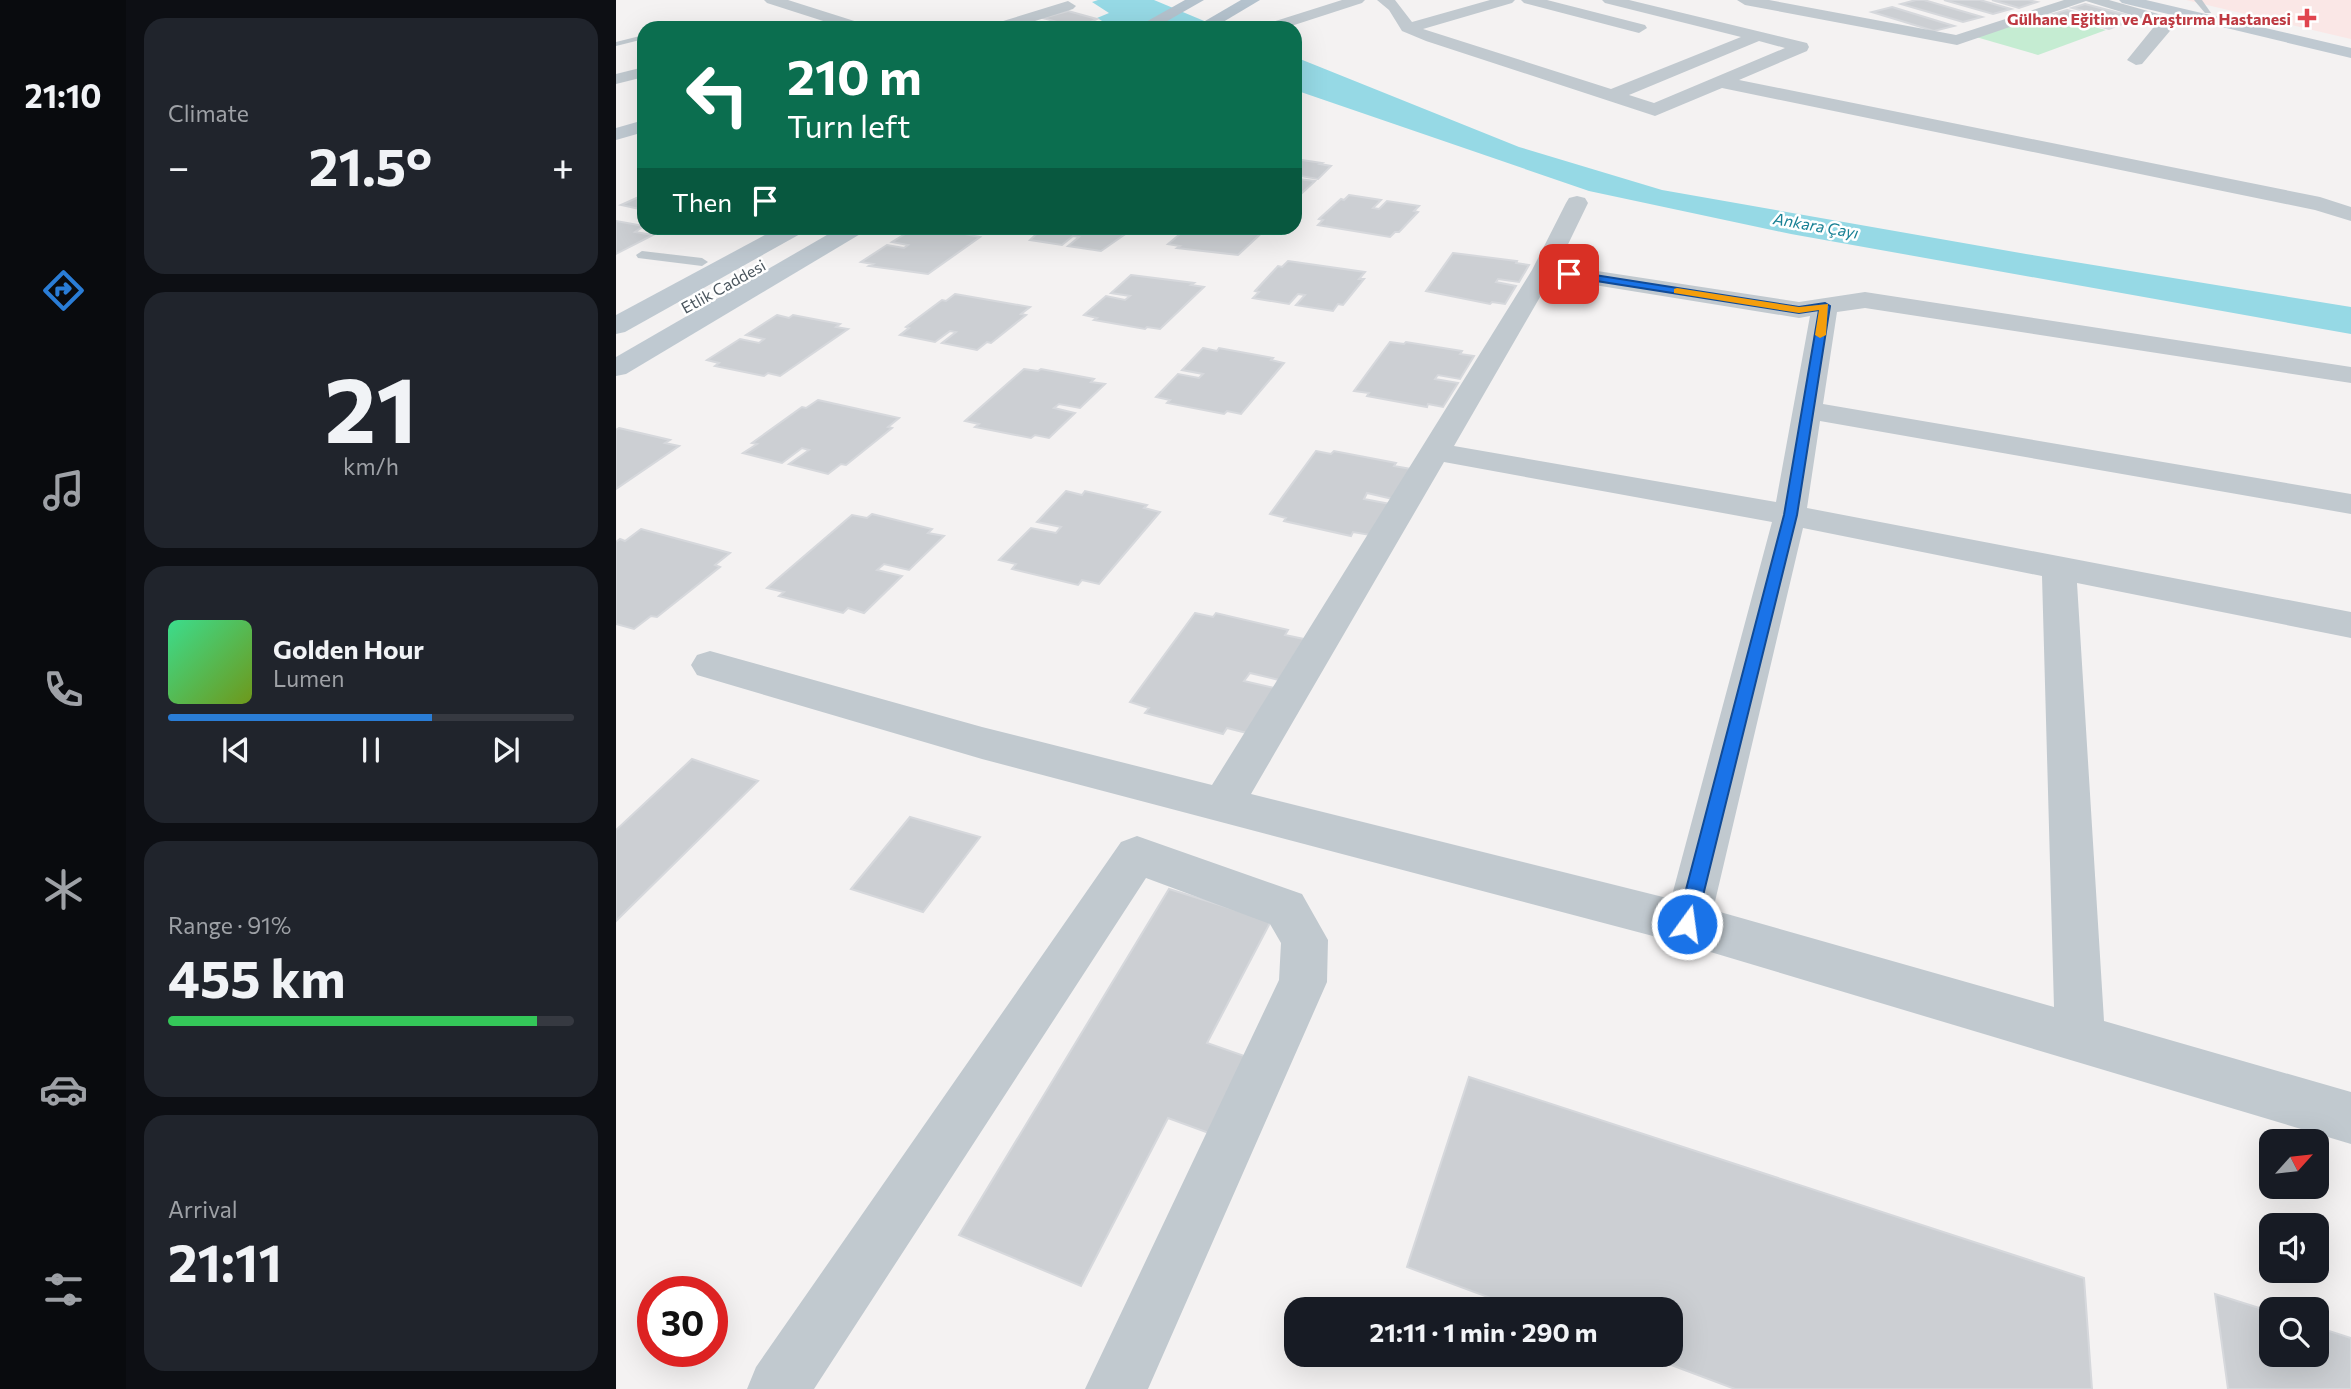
<!DOCTYPE html>
<meta charset="utf-8">
<style>
:root{--surface:#171b24;--page:#20242c;--text:#f1f3f6;--muted:#9ea1a6;--line:#363941;--accent:#2a7dd6}
body{margin:0;font-family:Commissioner,sans-serif;background:var(--page);color:var(--text);height:100vh;display:flex;flex-direction:column;font-size:26px;white-space:nowrap}
*{box-sizing:border-box;margin:0}
p{font-size:23px;color:var(--muted)}
.icon{flex:none;width:38px;height:38px;fill:none;stroke:currentColor;stroke-width:2;stroke-linecap:round;stroke-linejoin:round}
.map{position:relative;flex:1;overflow:hidden}
.panel{display:flex;flex-direction:column;gap:18px;padding:18px;background:#0d0f14;width:490px}
.panel>*{flex:none}
.hud{position:absolute;left:21px;top:21px;width:665px;height:214px;border-radius:21px;box-shadow:0 7px 28px #0002;background:#0b6e4f;color:#fff;overflow:hidden}
.needle{width:46px;rotate:63deg}
.fabs{position:absolute;left:1643px;top:1129px;display:grid;gap:14px}
.fabs a{display:grid;place-items:center;width:70px;height:70px;border-radius:14px;background:var(--surface);box-shadow:0 7px 28px #0002;font-size:35px}
.speed{position:absolute;left:21px;top:1276px;display:flex;gap:14px;font-size:35px;font-weight:700;text-align:center}
.speed>*{display:grid;place-content:center;width:91px;height:91px;border-radius:50%;background:var(--surface);box-shadow:0 7px 28px #0002;line-height:1}
.speed .limit{border:10px solid #d22;background:#fff;color:#111}
.pin{position:absolute;display:grid;place-items:center;width:60px;height:60px;color:#fff;margin:-30px;border-radius:14px;box-shadow:0 4px 10px #0006}
.me{position:absolute;width:77px;margin:-38px;rotate:14deg;stroke-linejoin:round;filter:drop-shadow(0 0 5px #0008)}
.turn{display:flex;align-items:center;gap:24px;height:147px;padding:0 35px;font-size:32px}
.turn .icon{width:91px;height:91px;stroke-width:2.5}
.turn b{display:block;font-size:49px;line-height:60px}
.then{display:flex;align-items:center;height:66px;padding:0 35px;background:#0003;gap:14px;font-size:26px}
.big{font-size:52px;font-weight:700;line-height:1.1}
.panel .widget{flex:1;display:flex;flex-direction:column;justify-content:center;gap:10px;min-width:0;padding:0 24px;border-radius:21px;background:var(--page)}
.panel .dial{align-items:center;gap:0}
.dial b{font-size:91px;line-height:1}
.song{display:flex;align-items:center;gap:21px}
.cover{width:84px;height:84px;border-radius:10px;background:linear-gradient(135deg,hsl(150 70% 55%),hsl(80 70% 35%))}
.played{height:7px;border-radius:4px;background:linear-gradient(90deg,var(--accent) 65%,var(--line) 65%)}
.keys{display:flex;justify-content:space-around;direction:ltr}
.heat{display:flex;justify-content:space-between;align-items:center;font-size:38px;direction:ltr}
.charge{height:10px;border-radius:5px;background:linear-gradient(90deg,#34c759 91%,var(--line) 0)}
.trip{position:absolute;left:668px;top:1297px;width:399px;height:70px;border-radius:21px;background:var(--surface);box-shadow:0 7px 28px #0002;font-weight:700;line-height:70px;text-align:center}
main{display:flex;flex:1;min-height:0}
.tabs{display:flex;flex-direction:column;width:126px;justify-content:space-around;align-items:center;background:#090b0e;color:var(--muted)}
.tabs .icon{width:49px;height:49px}
.tabs .active{color:var(--accent)}
.tabs b{font-size:32px;color:var(--text)}
.map>svg:first-child{display:block}
.medical{fill:#fae7e6}
.green{fill:#c5ecd2}
.water{fill:#96d9e5}
.building{fill:#cccfd3;stroke:#d6d8dc;stroke-width:2}
.lines{fill:none;stroke-linecap:round;stroke-linejoin:round}
.lane{fill:#c1c9cf;fill-rule:evenodd}
.street{fill:#c1c9cf;fill-rule:evenodd}
.secondary{fill:#bfc9d1;fill-rule:evenodd}
.primary{fill:#b4c2cd;fill-rule:evenodd}
.route{fill:#1a73e8;stroke:#114b97;stroke-width:2}
.slow{fill:#f59e0b}
.health-dot{fill:#e0444e;stroke:#fff;stroke-width:2.5}
.labels{text-anchor:middle;dominant-baseline:central;stroke-width:5;stroke-linejoin:round;paint-order:stroke}
.far-health-label{font-size:16px;font-weight:bold;fill:#be3a42;stroke:#fff;text-anchor:end}
.far-water-label{font-size:16px;font-style:italic;fill:#188094;stroke:#fff}
.far-street-label{font-size:16px;fill:#4b565e;stroke:#fff}
</style>
<main>
<nav class="tabs">
<b>21:10</b>
<svg class="icon active" aria-label="directions" viewBox="0 0 24 24"><path d="M12 3l9 9-9 9-9-9zM9 14v-3h6M13 9l2 2-2 2"/></svg>
<svg class="icon" aria-label="music" viewBox="0 0 24 24"><path d="M9 18V5l10-2v13"/><circle cx="6" cy="18" r="3"/><circle cx="16" cy="16" r="3"/></svg>
<svg class="icon" aria-label="phone" viewBox="0 0 24 24"><path d="M5 4h4l2 5-3 2q2 4 5 5l2-3 5 2v4C11 20 4 13 5 4z"/></svg>
<svg class="icon" aria-label="climate" viewBox="0 0 24 24"><path d="M12 3v18M4 7l16 10M4 17L20 7"/></svg>
<svg class="icon" aria-label="car" viewBox="0 0 24 24"><path d="M5 17H2v-5l4-1 3-4h7l3 4 3 1v5h-3M9 17h6M6 11h13"/><circle cx="7" cy="17" r="2"/><circle cx="17" cy="17" r="2"/></svg>
<svg class="icon" aria-label="filters" viewBox="0 0 24 24"><path d="M4 7h16M4 17h16"/><circle cx="9" cy="7" r="2"/><circle cx="15" cy="17" r="2"/></svg>
</nav>
<section class="panel">
<div class="widget"><p>Climate</p>
<div class="heat"><a>−</a><b class="big">21.5°</b><a>+</a></div>
</div>
<div class="widget dial"><b>21</b><p>km/h</p></div>
<div class="widget">
<div class="song"><i class="cover"></i><div><b>Golden Hour</b><p>Lumen</p></div></div>
<div class="played"></div>
<div class="keys"><svg class="icon" aria-label="previous" viewBox="0 0 24 24"><path d="M18 5L8 12l10 7zM5 5v14"/></svg><svg class="icon" aria-label="pause" viewBox="0 0 24 24"><path d="M8 5v14M16 5v14"/></svg><svg class="icon" aria-label="next" viewBox="0 0 24 24"><path d="M6 5l10 7-10 7zM19 5v14"/></svg></div>
</div>
<div class="widget"><p>Range · 91%</p><b class="big">455 km</b><div class="charge"></div></div>
<div class="widget"><p>Arrival</p><b class="big">21:11</b></div>
</section>
<div class="map">
<svg width="1735" height="1389" viewBox="0 0 1735 1389">
<rect width="100%" height="100%" fill="#f4f2f2"/>
<polygon class="medical" points="1570,0 1735,0 1735,39 1722,36"/>
<polygon class="green" points="1429,14 1490,30 1422,55 1360,37"/>
<g class="water">
<polygon points="482,0 538,0 605,28 498,28 481,18 493,13 476,2"/>
<polygon points="679,57 903,147 1046,190 1410,254 1735,307 1735,334 1175,234 973,191 679,90"/>
</g>
<g class="building">
<polygon points="1300,0 1308,0 1366,17 1347,22 1285,4"/>
<polygon points="1328,0 1364,0 1395,9 1377,14"/>
<polygon points="1376,0 1412,0 1421,2 1403,8"/>
<polygon points="1469,4 1523,18 1510,22 1456,8"/>
<polygon points="1276,7 1338,26 1318,31 1256,12"/>
<polygon points="1451,10 1506,24 1493,29 1437,14"/>
<polygon points="452,11 481,19 462,28 427,18"/>
<polygon points="679,159 706,163 704,164 715,166 702,179 685,176 682,179 699,181 685,194 679,194"/>
<polygon points="27,195 28,210 5,205"/>
<polygon points="733,195 765,200 757,208 763,209 771,201 803,206 798,211 802,212 783,232 779,232 774,237 702,225 707,220 703,219 725,199 728,200"/>
<polygon points="0,221 28,226 19,232 37,235 0,254"/>
<polygon points="299,228 318,228 364,237 312,274 253,266 257,264 245,262 271,245 288,248 292,245 276,242"/>
<polygon points="427,228 518,228 485,251 452,246 463,237 457,236 446,245 414,240"/>
<polygon points="584,228 651,228 622,255 561,248 564,246 552,244 570,229 587,231 591,228"/>
<polygon points="837,253 901,261 900,263 913,265 903,282 882,279 880,282 900,286 889,304 876,302 874,304 810,291"/>
<polygon points="672,261 749,272 743,279 748,279 727,305 722,304 717,311 680,305 689,295 682,294 673,304 637,298 643,292 639,291 662,266 666,267"/>
<polygon points="515,275 578,283 575,285 588,287 544,329 531,327 529,329 478,320 481,318 468,315 490,296 509,300 514,296 495,293"/>
<polygon points="339,294 414,307 405,314 410,315 375,343 371,342 361,350 326,343 340,332 334,331 319,342 284,335 293,328 290,327 326,300 330,301"/>
<polygon points="161,315 173,318 177,315 224,324 220,327 232,329 164,376 152,373 148,376 99,366 103,363 91,360 124,339 143,343 148,339 130,335"/>
<polygon points="774,342 788,344 790,342 846,351 844,354 858,356 844,379 822,375 819,379 842,383 827,407 812,404 811,407 751,396 753,393 738,391"/>
<polygon points="587,348 601,351 603,348 657,358 655,360 668,363 625,414 611,411 608,414 551,403 554,400 540,397 562,374 583,378 587,374 566,370"/>
<polygon points="408,369 422,371 425,369 478,379 475,382 489,384 464,408 443,404 438,408 459,413 433,438 419,435 415,438 359,427 363,424 349,421"/>
<polygon points="202,400 283,418 272,427 276,428 230,465 225,464 212,474 173,464 193,450 186,448 166,463 127,453 141,444 136,443 186,407 190,408"/>
<polygon points="3,428 54,440 49,443 63,446 0,489 0,430"/>
<polygon points="700,451 715,454 718,451 780,463 778,466 795,469 777,499 751,493 748,499 774,504 754,535 737,532 735,536 668,521 670,518 654,514"/>
<polygon points="450,491 466,495 469,491 531,505 528,508 544,512 483,584 466,580 462,585 396,569 400,564 383,560 415,528 440,533 445,527 421,522"/>
<polygon points="256,514 316,529 312,533 328,536 293,570 268,564 261,570 286,576 248,613 232,608 227,613 163,596 168,592 151,588 236,515 251,518"/>
<polygon points="25,529 114,553 99,565 104,567 41,617 35,616 18,629 0,624 0,542 4,539 9,541"/>
<polygon points="579,613 597,617 600,613 672,630 669,635 688,639 663,680 634,673 628,681 658,688 631,733 611,728 607,734 529,713 533,708 514,702"/>
<polygon points="76,759 142,781 0,921 0,830"/>
<polygon points="294,817 364,837 307,912 235,889"/>
<polygon points="553,889 655,921 591,1043 637,1059 601,1136 552,1118 465,1286 343,1235"/>
<polygon points="853,1077 1468,1278 1476,1389 1119,1389 1026,1354 1055,1354 1055,1309 904,1309 791,1267"/>
<polygon points="1599,1294 1656,1312 1656,1354 1701,1354 1701,1327 1735,1338 1735,1389 1612,1389"/>
</g>
<g class="lines">
<g class="lane">
<polygon points="1578,0 1586,0 1595,13 1589,13"/>
<polygon points="28,35 28,39 0,46 0,42"/>
<polygon points="26,251 86,258 92,262 86,266 22,258 20,255"/>
</g>
<g class="street">
<polygon points="148,0 172,0 251,25 253,28 229,28 151,3"/>
<polygon points="726,0 749,0 746,3 669,28 645,28 647,25"/>
<path d="M 761,0 L 779,0 L 796,22 L 874,0 L 899,0 L 896,3 L 807,29 L 995,89 L 1125,37 L 989,3 L 986,0 L 1013,0 L 1191,43 L 1193,47 L 1191,51 L 1123,80 L 1704,197 L 1735,207 L 1735,221 L 1699,210 L 1106,88 L 1039,116 L 810,41 L 786,31 L 773,10 ZM 1143,41 L 1169,48 L 1038,103 L 1013,95 Z"/>
<polygon points="905,0 931,0 1029,25 1031,28 1023,33 908,3"/>
<polygon points="1121,0 1153,0 1340,35 1448,0 1493,0 1553,17 1559,25 1526,64 1520,65 1511,60 1541,23 1470,1 1341,45 1129,5"/>
<polygon points="452,1 460,6 457,9 397,28 372,28 374,25"/>
<polygon points="28,67 28,77 0,84 0,74"/>
<path d="M 961,196 L 969,198 L 972,203 L 942,265 L 1183,302 L 1249,292 L 1735,367 L 1735,383 L 1249,308 L 1221,312 L 1207,404 L 1735,494 L 1735,514 L 1204,421 L 1191,508 L 1735,612 L 1735,638 L 1461,583 L 1488,1021 L 1735,1092 L 1735,1144 L 1071,945 L 366,759 L 81,675 L 75,665 L 81,655 L 94,651 L 366,727 L 596,785 L 916,270 L 950,203 L 953,198 ZM 935,278 L 1183,318 L 1194,316 L 1160,502 L 838,446 ZM 828,462 L 1156,522 L 1055,899 L 635,794 ZM 1187,528 L 1426,576 L 1438,1007 L 1097,910 Z"/>
<polygon points="521,836 686,894 712,940 711,982 532,1389 469,1389 663,980 665,943 654,924 530,878 198,1389 131,1389 140,1367 505,842"/>
</g>
<g class="secondary">
<polygon points="1503,0 1530,0 1735,48 1735,58 1506,3"/>
<polygon points="28,120 28,132 0,140 0,128"/>
<polygon points="162,228 189,228 186,233 9,332 0,334 0,315"/>
<polygon points="223,228 249,228 246,233 10,374 0,376 0,357"/>
</g>
<g class="primary">
<polygon points="569,0 588,0 539,28 519,28"/>
<polygon points="625,0 644,0 597,28 577,28"/>
</g>
</g>
<polygon class="route" points="953,271 1183,307 1209,303 1214,306 1181,515 1080,924 1078,930 1071,932 1064,930 1061,924 1168,515 1203,310 1183,313 949,276 948,274"/>
<polygon class="slow" points="1061,288 1183,307 1212,304 1210,335 1204,338 1199,335 1203,310 1183,313 1058,293 1058,289"/>
<path class="health-dot" d="M1687.5 7.5h7v7h7v7h-7v7h-7v-7h-7v-7h7z"/>
<g class="labels">
<g class="far-health-label">
<text x="1675" y="18">Gülhane Eğitim ve Araştırma Hastanesi</text>
</g>
<g class="far-water-label">
<text transform="translate(1200 225) rotate(10)">Ankara Çayı</text>
</g>
<g class="far-street-label">
<text transform="translate(107 286) rotate(-29)">Etlik Caddesi</text>
</g>
</g>
</svg>
<div class="fabs">
<a><svg class="needle" viewBox="-14 -14 28 28"><path d="M0-13l5 13h-10z" fill="#e53935"/><path d="M0 13l5-13h-10z" fill="#9ea1a6"/></svg></a>
<a><svg class="icon" aria-label="sound" viewBox="0 0 24 24"><path d="M4 9h4l5-4v14l-5-4H4zM17 9q2 3 0 6"/></svg></a>
<a><svg class="icon" aria-label="search" viewBox="0 0 24 24"><circle cx="10" cy="10" r="6"/><path d="M15 15l6 6"/></svg></a>
</div>
<div class="speed"><div class="limit">30</div></div>
<div class="pin" style="left:953px;top:274px;background:#d93025"><svg class="icon" aria-label="arrive" viewBox="0 0 24 24"><path d="M6 21V4h12l-3 4 3 4H6"/></svg></div>
<svg class="me" style="left:1071px;top:924px" viewBox="-20 -20 40 40"><circle r="17" fill="#1a73e8" stroke="#fff" stroke-width="3"/><path d="M0-11L8 9 0 5-8 9z" fill="#fff"/></svg>
<div class="trip">21:11 · 1 min · 290 m</div>
<div class="hud">
<div class="turn"><svg class="icon" aria-label="left" viewBox="0 0 24 24"><path d="M17 20v-9H6M10 6l-5 5 5 5"/></svg><div><b>210 m</b>Turn left</div></div>
<div class="then">Then<svg class="icon" aria-label="arrive" viewBox="0 0 24 24"><path d="M6 21V4h12l-3 4 3 4H6"/></svg></div>
</div>
</div>
</main>
